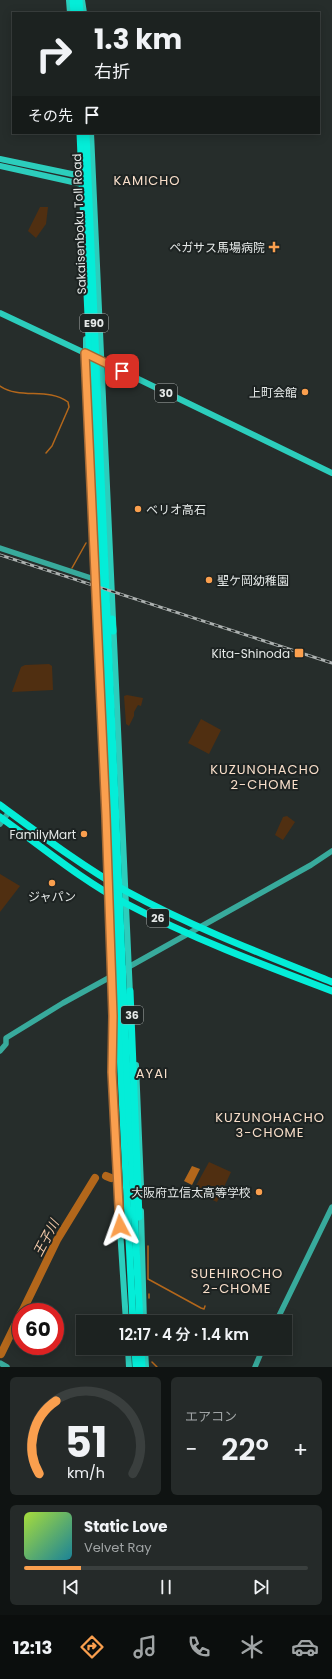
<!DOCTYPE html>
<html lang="ja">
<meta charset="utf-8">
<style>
:root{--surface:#1c2220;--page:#252a29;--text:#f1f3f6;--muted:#a0a4a5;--line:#3a3f3e;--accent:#fa9f4e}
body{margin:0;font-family:Poppins,"Noto Sans JP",sans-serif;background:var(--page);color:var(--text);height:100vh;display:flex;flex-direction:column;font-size:15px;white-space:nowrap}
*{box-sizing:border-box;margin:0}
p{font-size:13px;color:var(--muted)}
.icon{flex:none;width:22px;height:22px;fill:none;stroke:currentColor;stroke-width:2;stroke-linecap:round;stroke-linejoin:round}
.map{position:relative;height:1367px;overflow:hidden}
.drawer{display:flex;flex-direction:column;gap:10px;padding:10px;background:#0f1312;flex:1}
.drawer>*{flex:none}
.banner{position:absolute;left:12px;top:12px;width:308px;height:122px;border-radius:0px;box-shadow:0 2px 10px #0003,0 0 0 1px var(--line);background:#1c2220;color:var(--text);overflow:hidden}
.speed{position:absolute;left:12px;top:1303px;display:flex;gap:8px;font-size:20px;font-weight:700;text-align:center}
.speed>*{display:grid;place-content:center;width:52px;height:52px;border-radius:50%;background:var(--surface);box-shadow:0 2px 10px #0003,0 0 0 1px var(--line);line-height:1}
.speed .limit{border:6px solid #d22;background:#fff;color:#111}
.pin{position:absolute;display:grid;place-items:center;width:34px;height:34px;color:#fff;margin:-17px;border-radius:8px;box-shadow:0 2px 6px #0006}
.me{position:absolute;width:44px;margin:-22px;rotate:356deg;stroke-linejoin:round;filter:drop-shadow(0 0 3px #0008)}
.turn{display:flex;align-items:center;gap:14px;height:84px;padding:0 16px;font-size:18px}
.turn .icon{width:52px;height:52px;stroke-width:2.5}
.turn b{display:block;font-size:28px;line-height:34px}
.then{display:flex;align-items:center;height:38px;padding:0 16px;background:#0003;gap:8px;font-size:15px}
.big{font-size:30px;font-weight:600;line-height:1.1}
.drawer .widget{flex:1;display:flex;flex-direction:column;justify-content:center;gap:6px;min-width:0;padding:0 14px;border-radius:6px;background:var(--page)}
.drawer .dial{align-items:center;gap:0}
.dial svg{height:104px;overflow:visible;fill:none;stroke:var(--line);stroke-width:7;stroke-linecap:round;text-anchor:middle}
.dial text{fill:var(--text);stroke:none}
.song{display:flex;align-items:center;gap:12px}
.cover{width:48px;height:48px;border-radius:6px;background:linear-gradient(135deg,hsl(80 70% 55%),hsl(190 70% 35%))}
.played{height:4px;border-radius:2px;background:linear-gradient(90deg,var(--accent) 20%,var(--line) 20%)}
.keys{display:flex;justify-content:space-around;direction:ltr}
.heat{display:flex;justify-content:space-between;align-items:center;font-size:22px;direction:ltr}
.drawer .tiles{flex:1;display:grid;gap:10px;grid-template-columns:1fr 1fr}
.widget:last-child{grid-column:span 2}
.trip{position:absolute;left:76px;top:1315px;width:216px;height:40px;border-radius:0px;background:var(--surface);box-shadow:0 2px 10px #0003,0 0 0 1px var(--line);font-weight:600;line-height:40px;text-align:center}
.menu{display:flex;height:64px;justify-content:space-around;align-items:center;background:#0b0e0d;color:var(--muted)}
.menu .icon{width:28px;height:28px}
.menu .on{color:var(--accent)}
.menu b{font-size:18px;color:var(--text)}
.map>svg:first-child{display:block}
.green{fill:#502f11}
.water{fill:#b3671b}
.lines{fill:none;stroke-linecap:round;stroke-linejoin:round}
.stream{stroke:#b3671b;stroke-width:1.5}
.river{stroke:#b3671b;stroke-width:8}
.secondary{stroke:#38aa9c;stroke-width:5.5}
.primary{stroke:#2ccdbc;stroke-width:6}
.highway{stroke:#04edd8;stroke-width:7}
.rail-casing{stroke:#abb0af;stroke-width:3}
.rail{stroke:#1d2322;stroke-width:1.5;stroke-dasharray:4.5;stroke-linecap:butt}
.route-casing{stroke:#a26733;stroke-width:10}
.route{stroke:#fa9f4e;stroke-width:7}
.poi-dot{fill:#fa9f4e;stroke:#1d2322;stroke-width:1.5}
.labels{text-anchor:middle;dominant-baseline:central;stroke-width:4;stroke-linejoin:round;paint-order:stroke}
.shield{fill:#1d2322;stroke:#a8adac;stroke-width:1}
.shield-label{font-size:11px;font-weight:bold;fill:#e4e8e7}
.street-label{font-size:12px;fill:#e4e8e7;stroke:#1d2322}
.poi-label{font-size:12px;fill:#e4e8e7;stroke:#1d2322;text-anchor:end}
.neighbourhood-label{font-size:13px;letter-spacing:1px;fill:#f9dfca;stroke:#1d2322}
.water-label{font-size:13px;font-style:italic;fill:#f3caaa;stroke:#1d2322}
</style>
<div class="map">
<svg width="332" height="1367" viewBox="0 0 332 1367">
<rect width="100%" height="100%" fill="#262d2b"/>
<g class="green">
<polygon points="40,207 48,207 46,224 36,238 28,231"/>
<polygon points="49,664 52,666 53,690 12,692 21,667 25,665"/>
<polygon points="127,695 143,698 141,706 138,705 134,712 134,716 129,726 126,724 124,696"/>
<polygon points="201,719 221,730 209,754 188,743"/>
<polygon points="287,816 295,822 283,840 275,835 283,817"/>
<polygon points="0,874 20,886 0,912"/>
<polygon points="209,1162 231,1172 217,1202 193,1191"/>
</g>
<polygon class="water" points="192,1166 200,1169 192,1185 184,1181"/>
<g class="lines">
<g class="stream">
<path d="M 0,386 C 21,400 47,387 68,402 L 69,407 L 52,446 L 46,453"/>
<polyline points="72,568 86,543"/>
<polyline points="148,1246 148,1279 201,1308 204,1309 205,1306"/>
<polyline points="149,1294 149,1298"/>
<polyline points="120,1348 123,1349"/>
<polyline points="152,1362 157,1367"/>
</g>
<g class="river">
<polyline points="106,1176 111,1178"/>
<polyline points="22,1312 57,1240 95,1178"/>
<polyline points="1,1354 21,1313"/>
</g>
<g class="secondary">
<polyline points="0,548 91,578"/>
<polyline points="0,824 9,812"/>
<polyline points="125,969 311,865 332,851"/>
<polyline points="0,1051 6,1044 6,1038 63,1003 114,975"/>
<polyline points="276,1322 332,1207"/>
<polyline points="0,1363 7,1367"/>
<polyline points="255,1367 263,1348"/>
</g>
<g class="primary">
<polyline points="69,0 70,13"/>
<polyline points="82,0 84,13"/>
<polyline points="91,133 130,994"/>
<polyline points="0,159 86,177"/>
<polyline points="0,166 86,185"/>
<polyline points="0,313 87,354"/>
<polyline points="86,339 86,391 112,976 112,1072 117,1183 126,1322"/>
<polyline points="99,360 332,473"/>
<polyline points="136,1065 141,1186"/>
<polyline points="141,1211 144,1322"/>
<polyline points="128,1348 129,1367"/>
<polyline points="145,1348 146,1367"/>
</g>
<g class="highway">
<polyline points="73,0 74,13"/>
<polyline points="79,0 80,13"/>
<polyline points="80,133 121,1073 133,1322"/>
<polyline points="86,133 127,1075 140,1322"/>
<polyline points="112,619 113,631"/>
<path d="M 0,805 C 41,835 82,866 126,891 C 192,927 262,954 332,982"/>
<path d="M 0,817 C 41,846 80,879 125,903 C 191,938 263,965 332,991"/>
<polyline points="130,991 139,1217"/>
<polyline points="135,1348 136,1367"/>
<polyline points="141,1348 142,1367"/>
</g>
<defs>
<polyline id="rail" points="0,555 332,663"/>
</defs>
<use href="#rail" class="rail-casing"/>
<use href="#rail" class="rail"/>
</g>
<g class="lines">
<defs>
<polyline id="route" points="120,1226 112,1072 113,1016 106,816 85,353 122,371"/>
</defs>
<use href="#route" class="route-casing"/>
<use href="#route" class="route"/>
</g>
<g class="poi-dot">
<path d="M272 241h4v4h4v4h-4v4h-4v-4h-4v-4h4z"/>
<circle cx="305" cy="392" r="4"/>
<circle cx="138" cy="509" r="4"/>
<circle cx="209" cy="580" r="4"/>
<rect x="294" y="648" width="10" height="10" rx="2"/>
<circle cx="84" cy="834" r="4"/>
<circle cx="52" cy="883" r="4"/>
<circle cx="259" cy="1192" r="4"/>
</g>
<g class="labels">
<g class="shield">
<rect x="80" y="314" width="28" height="18" rx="3"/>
<rect x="155" y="384" width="22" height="18" rx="3"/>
<rect x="147" y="909" width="22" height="18" rx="3"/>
<rect x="121" y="1006" width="22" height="18" rx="3"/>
</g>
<g class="shield-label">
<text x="94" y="323">E90</text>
<text x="166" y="393">30</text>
<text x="158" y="918">26</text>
<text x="132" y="1015">36</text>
</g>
<g class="street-label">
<text transform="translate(79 224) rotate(-92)">Sakaisenboku Toll Road</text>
</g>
<g class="poi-label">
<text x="265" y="247">ペガサス馬場病院</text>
<text x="297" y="392">上町会館</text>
<text x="146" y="509" text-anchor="start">ベリオ高石</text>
<text x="217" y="580" text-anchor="start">聖ケ岡幼稚園</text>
<text x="290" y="653">Kita-Shinoda</text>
<text x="76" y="834">FamilyMart</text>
<text x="52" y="896" text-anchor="middle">ジャパン</text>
<text x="251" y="1192">大阪府立信太高等学校</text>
</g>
<g class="neighbourhood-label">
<text x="147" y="180">KAMICHO</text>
<text x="265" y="769">KUZUNOHACHO<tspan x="265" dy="15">2-CHOME</tspan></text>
<text x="152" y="1073">AYAI</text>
<text x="270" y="1117">KUZUNOHACHO<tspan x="270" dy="15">3-CHOME</tspan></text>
<text x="237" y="1273">SUEHIROCHO<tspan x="237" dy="15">2-CHOME</tspan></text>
</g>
<g class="water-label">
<text transform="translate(46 1238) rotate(-62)">王子川</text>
</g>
</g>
</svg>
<div class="speed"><div class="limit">60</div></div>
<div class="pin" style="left:122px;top:371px;background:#d93025"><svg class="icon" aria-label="arrive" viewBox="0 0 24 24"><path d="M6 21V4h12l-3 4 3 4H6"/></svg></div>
<svg class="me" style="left:120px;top:1226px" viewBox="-20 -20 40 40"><path d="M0-17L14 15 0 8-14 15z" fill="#fa9f4e" stroke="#fff" stroke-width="4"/></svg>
<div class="trip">12:17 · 4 分 · 1.4 km</div>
<div class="banner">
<div class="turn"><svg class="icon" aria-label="right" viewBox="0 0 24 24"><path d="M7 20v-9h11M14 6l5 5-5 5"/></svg><div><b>1.3 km</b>右折</div></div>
<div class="then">その先<svg class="icon" aria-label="arrive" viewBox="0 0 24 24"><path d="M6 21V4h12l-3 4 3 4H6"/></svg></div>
</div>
</div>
<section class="drawer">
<div class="tiles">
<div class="widget dial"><svg viewBox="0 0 100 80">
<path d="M14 69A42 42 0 1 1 86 69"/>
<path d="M14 69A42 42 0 0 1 27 13" stroke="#fa9f4e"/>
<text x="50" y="56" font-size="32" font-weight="700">51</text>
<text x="50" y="72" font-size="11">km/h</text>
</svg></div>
<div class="widget"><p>エアコン</p>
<div class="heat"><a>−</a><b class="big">22°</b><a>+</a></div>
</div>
<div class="widget">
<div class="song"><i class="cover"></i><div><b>Static Love</b><p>Velvet Ray</p></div></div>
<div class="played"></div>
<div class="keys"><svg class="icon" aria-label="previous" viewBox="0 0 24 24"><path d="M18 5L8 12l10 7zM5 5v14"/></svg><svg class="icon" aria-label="pause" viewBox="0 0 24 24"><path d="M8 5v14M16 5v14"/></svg><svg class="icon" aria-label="next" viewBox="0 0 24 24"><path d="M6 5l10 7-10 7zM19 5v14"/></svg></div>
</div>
</div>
</section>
<nav class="menu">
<b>12:13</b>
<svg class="icon on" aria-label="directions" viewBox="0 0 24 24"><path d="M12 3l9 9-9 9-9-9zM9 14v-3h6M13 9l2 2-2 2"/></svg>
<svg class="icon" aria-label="music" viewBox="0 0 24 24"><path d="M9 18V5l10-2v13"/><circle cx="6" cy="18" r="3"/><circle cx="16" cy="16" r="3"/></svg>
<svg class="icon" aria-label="phone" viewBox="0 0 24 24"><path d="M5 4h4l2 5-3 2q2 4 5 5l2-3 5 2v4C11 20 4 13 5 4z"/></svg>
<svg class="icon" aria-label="climate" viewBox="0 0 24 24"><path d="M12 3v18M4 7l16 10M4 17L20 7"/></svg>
<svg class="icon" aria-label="car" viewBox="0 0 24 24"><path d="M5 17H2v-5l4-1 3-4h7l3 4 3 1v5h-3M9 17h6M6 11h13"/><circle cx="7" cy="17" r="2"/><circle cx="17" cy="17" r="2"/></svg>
</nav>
